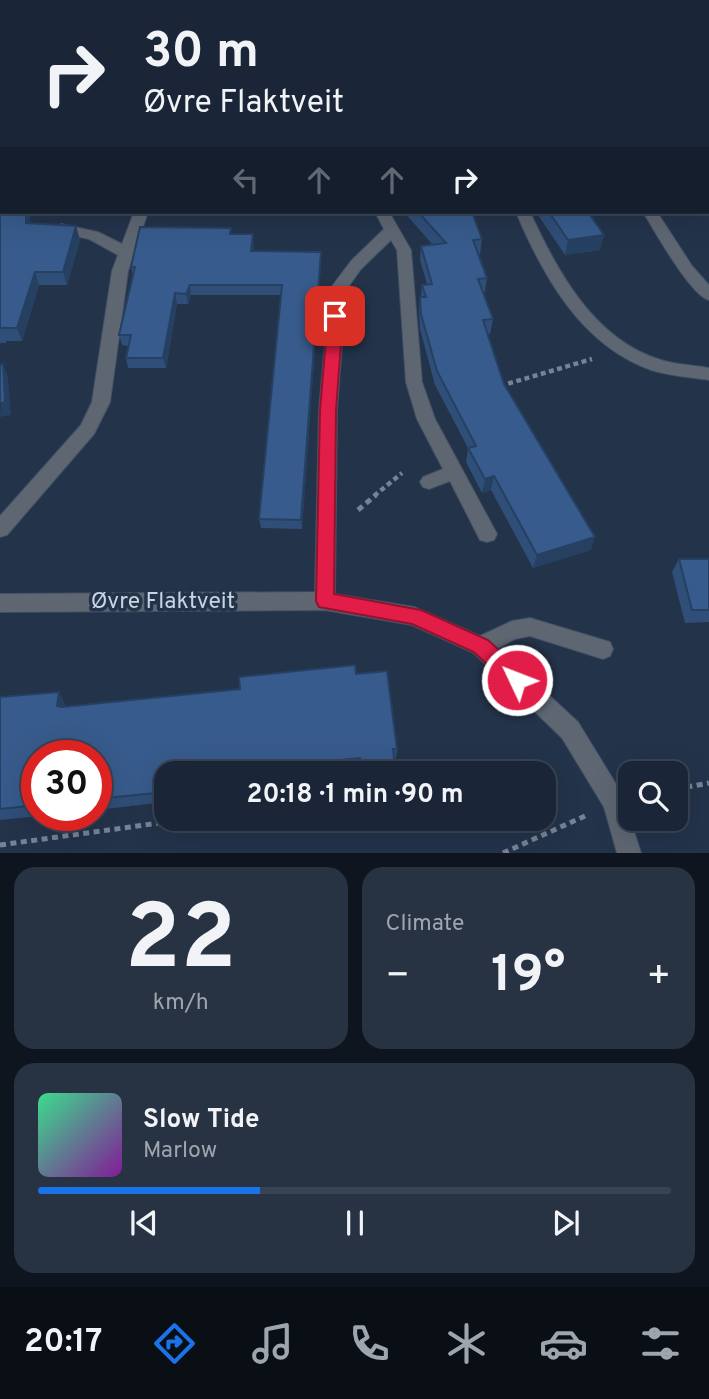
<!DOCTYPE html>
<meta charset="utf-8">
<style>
:root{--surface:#1a2638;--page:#273243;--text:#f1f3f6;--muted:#9fa5ae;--line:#384353;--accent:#1a73e8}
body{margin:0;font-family:Overpass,sans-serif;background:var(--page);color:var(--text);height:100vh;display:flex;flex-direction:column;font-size:26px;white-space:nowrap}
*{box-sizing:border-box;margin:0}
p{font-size:23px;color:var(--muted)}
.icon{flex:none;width:38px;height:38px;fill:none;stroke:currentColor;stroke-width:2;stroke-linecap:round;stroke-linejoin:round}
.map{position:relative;height:853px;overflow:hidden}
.details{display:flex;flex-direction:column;gap:14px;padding:14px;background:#0e151f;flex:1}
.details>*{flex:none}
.top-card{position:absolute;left:0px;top:0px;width:710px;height:214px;box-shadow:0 7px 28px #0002,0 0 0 2px var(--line);background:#1a2638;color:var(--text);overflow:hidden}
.buttons{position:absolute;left:618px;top:761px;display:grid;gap:14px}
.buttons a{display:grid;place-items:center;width:70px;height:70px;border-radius:14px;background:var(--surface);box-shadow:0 7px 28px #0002,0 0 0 2px var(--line);font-size:35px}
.speed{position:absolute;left:21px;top:740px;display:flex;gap:14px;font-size:35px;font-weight:700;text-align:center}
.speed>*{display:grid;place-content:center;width:91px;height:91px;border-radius:50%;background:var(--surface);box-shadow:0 7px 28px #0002,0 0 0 2px var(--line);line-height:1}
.speed .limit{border:10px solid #d22;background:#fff;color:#111}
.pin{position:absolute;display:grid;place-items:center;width:60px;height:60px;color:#fff;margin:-30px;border-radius:14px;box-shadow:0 4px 10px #0006}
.me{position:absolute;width:77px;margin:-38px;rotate:313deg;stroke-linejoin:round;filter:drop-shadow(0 0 5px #0008)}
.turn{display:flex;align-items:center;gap:24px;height:147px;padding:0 28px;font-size:32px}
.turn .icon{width:91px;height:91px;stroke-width:2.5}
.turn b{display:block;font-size:49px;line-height:60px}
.lanes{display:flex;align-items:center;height:66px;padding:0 28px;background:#0003;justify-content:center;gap:35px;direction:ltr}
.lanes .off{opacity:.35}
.big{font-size:52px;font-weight:700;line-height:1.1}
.details .card{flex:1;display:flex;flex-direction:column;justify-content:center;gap:10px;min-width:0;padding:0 24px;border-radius:21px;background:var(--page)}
.details .dial{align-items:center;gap:0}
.dial b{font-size:91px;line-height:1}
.song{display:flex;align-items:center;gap:21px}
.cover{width:84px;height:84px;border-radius:10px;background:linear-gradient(135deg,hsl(150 70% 55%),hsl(290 70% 35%))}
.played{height:7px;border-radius:4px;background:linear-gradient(90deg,var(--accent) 35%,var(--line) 35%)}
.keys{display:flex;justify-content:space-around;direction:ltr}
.heat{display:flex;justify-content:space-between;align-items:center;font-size:38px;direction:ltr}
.details .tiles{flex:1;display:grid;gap:14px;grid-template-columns:1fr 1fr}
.card:last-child{grid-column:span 2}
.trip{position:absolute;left:154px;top:761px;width:402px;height:70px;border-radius:21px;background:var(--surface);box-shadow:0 7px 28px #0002,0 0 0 2px var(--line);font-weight:700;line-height:70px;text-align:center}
.dock{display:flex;height:112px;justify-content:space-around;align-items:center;background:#0a0f16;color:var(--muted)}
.dock .icon{width:49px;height:49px}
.dock .selected{color:var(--accent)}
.dock b{font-size:32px;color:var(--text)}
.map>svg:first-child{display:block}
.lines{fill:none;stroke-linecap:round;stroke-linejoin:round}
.minor-casing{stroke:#415065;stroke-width:2}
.path-far2{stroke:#768396;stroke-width:3.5;stroke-dasharray:3.5 2.5;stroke-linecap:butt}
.path-far1{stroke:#768396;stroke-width:4.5;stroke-dasharray:5 3.5;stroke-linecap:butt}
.path{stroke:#768396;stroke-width:5;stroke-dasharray:6 4.5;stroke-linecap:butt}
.minor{fill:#5e6672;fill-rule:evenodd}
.wall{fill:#2f4e78}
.shaded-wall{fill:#264062}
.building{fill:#375b8c;stroke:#264062;stroke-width:2}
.route{fill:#e11d48;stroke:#92132f;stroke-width:2}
.labels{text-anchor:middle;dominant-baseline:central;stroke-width:7;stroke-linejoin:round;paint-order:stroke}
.street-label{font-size:23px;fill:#c9d3e1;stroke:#23334a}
</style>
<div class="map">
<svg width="709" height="853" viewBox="0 0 709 853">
<rect width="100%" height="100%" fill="#23334a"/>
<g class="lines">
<defs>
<g id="minor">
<polygon points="96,0 111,0 112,2 98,2"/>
<polygon points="487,0 502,0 503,2 489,2"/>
<polygon points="134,212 148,212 128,271 110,402 94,434 7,535 0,537 0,516 81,425 92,402 112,271 118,255 89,239 56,232 54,229 61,224 98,232 122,244"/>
<polygon points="375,212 389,212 411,250 422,382 435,419 497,534 494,540 487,542 480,540 450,481 429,489 423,487 420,482 423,477 443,469 417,419 406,382 397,250 391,240 361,269 346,290 337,410 335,594 414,607 480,636 512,621 530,618 610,642 613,649 610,656 603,659 530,636 515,639 498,648 578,722 622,794 641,853 617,853 604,807 562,738 474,653 412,625 325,610 0,612 0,594 315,592 319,410 330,289 351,261 384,229"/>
<path d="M 516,212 L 530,212 C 557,271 594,340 661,360 C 677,365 693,365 709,368 L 709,380 C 690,377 670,376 651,370 C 581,345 543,276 516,212 Z"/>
<path d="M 643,212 L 657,212 L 692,266 L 709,285 L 709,300 C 690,295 655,231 643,212 Z"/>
</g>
</defs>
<use href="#minor" class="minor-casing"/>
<polyline class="path-far2" points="32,0 34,2"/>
<g class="path-far1">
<polyline points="500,386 592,359"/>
<polyline points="374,496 402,473"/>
</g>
<g class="path">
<polyline points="358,510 376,495"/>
<polyline points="676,789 709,783"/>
<polyline points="0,845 188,819"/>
<polyline points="503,853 585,816"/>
</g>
<use href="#minor" class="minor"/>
</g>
<g class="wall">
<polygon points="125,0 331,0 329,2 131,2"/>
<rect x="0" y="71" width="2" height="94"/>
<polygon points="0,183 30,223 80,240 67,285 39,285 22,341 6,341 6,343 0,343"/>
<polygon points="404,212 472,212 482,239 480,254 479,255 487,278 485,292 483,293 493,319 490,334 488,334 504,384 591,550 533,568 491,490 482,493 466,462 468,448 435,385 420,329 419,312 420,297 421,297 422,285 427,284 420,260 421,246 432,244"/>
<polygon points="536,212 588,212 604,235 600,250 565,255"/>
<polygon points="231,228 231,234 254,245 253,251 321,252 321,262 302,529 261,528 259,519 281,295 191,295 188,304 177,304 166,368 128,368 126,358 128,346 122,345 119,335 133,275 131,267"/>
<polygon points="679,559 709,559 709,622 685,623 672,572"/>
<polygon points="356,674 397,749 396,759 394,760 394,774 361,774 360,769 310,774 166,774 166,802 96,810 96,756 37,756 37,816 40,816 0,820 0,697 65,704 65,707 240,689"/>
</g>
<g class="shaded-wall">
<polygon points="316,0 331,0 329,2 314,2"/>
<polygon points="26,212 30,212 31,236 26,223"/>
<polygon points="76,226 80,240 67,285 63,272"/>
<polygon points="253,234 254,245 252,261 251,251"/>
<polygon points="604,235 600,250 565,255 568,240"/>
<polygon points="321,252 321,262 302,529 301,520"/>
<polygon points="35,272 39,285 22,341 17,328"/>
<polygon points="190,285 191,295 188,304 186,294"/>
<polygon points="175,293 177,304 166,368 163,358"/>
<polygon points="3,364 8,377 11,415 0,417"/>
<polygon points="494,476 491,490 482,493 485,479"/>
<polygon points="595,537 591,550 533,568 537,555"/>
<polygon points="59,692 65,704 64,718 57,706"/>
</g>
<g class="building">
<polygon points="133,0 141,0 140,2 131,2"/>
<polygon points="177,0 316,0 314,2 184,2"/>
<polygon points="422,0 446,0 450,2 419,2"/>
<rect x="0" y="71" width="2" height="81"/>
<polygon points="2,168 2,212 26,212 26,223 76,226 63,272 35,272 17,328 0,328 0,330 0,183"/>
<polygon points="418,212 472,212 482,239 473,240 487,278 478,279 493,319 483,320 504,384 595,537 537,555 494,476 485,479 468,448 476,446 437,371 421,314 420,297 426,297 422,285 432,284 421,246 446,243"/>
<polygon points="549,212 588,212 604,235 568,240"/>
<polygon points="140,227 231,228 230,234 253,234 251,251 321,252 301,520 259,519 282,285 190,285 186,294 175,293 163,358 126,358 131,335 119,335 135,267 131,267"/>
<polygon points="3,364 5,402 0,403 0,365"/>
<polygon points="679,559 709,559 709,610 692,610"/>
<polygon points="355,665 356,674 387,671 397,749 393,749 395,765 361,768 360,758 238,770 238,774 166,774 166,792 96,799 96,756 37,756 37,805 0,809 0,697 59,692 57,706 62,707 240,689 239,677"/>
</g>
<polygon class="route" points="335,311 343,316 336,410 334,594 421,610 488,640 524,673 526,680 524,686 517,689 510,686 474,652 412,624 319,607 316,601 320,410 328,316"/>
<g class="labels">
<g class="street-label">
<text x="163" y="602">Øvre Flaktveit</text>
</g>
</g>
</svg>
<div class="buttons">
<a><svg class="icon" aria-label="search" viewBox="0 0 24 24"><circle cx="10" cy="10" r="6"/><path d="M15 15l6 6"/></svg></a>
</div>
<div class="speed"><div class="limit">30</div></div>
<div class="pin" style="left:335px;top:316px;background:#d93025"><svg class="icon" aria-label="arrive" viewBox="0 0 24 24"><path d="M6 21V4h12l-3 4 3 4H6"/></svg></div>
<svg class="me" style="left:517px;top:680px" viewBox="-20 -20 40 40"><circle r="17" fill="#e11d48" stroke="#fff" stroke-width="3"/><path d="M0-11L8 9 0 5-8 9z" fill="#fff"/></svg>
<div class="trip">20:18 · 1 min · 90 m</div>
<div class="top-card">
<div class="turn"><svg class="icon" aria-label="right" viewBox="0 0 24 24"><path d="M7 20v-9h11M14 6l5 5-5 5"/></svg><div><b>30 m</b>Øvre Flaktveit</div></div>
<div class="lanes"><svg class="icon off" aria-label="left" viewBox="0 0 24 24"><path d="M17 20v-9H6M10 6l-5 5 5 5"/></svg><svg class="icon off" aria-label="ahead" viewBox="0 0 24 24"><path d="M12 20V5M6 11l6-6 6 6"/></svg><svg class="icon off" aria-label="ahead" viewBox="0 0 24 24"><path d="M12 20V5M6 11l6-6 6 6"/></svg><svg class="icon" aria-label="right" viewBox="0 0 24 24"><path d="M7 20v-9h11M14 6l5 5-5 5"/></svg></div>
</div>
</div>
<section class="details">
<div class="tiles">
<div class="card dial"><b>22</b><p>km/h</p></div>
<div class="card"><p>Climate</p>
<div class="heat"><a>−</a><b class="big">19°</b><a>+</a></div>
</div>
<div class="card">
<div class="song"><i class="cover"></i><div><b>Slow Tide</b><p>Marlow</p></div></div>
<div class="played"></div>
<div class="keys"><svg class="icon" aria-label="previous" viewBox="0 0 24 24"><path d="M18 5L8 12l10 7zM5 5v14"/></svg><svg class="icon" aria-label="pause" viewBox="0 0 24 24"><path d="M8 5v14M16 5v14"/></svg><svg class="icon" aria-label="next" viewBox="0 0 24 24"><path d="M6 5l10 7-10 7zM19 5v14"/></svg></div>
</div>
</div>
</section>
<nav class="dock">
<b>20:17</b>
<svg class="icon selected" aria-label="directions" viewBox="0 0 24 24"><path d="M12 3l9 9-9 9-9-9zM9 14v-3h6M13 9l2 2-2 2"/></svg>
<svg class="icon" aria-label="music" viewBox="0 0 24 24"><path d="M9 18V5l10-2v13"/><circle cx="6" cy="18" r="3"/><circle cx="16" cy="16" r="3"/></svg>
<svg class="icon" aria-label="phone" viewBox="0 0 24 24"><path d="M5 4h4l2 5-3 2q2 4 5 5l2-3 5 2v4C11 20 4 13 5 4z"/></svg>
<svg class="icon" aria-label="climate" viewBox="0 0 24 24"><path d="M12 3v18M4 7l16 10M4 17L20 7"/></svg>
<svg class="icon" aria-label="car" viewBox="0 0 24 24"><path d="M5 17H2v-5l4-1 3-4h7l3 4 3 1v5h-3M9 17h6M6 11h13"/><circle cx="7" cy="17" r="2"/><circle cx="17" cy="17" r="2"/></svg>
<svg class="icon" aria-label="filters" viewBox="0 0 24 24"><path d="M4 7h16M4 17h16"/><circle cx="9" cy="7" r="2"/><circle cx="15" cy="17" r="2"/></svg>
</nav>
